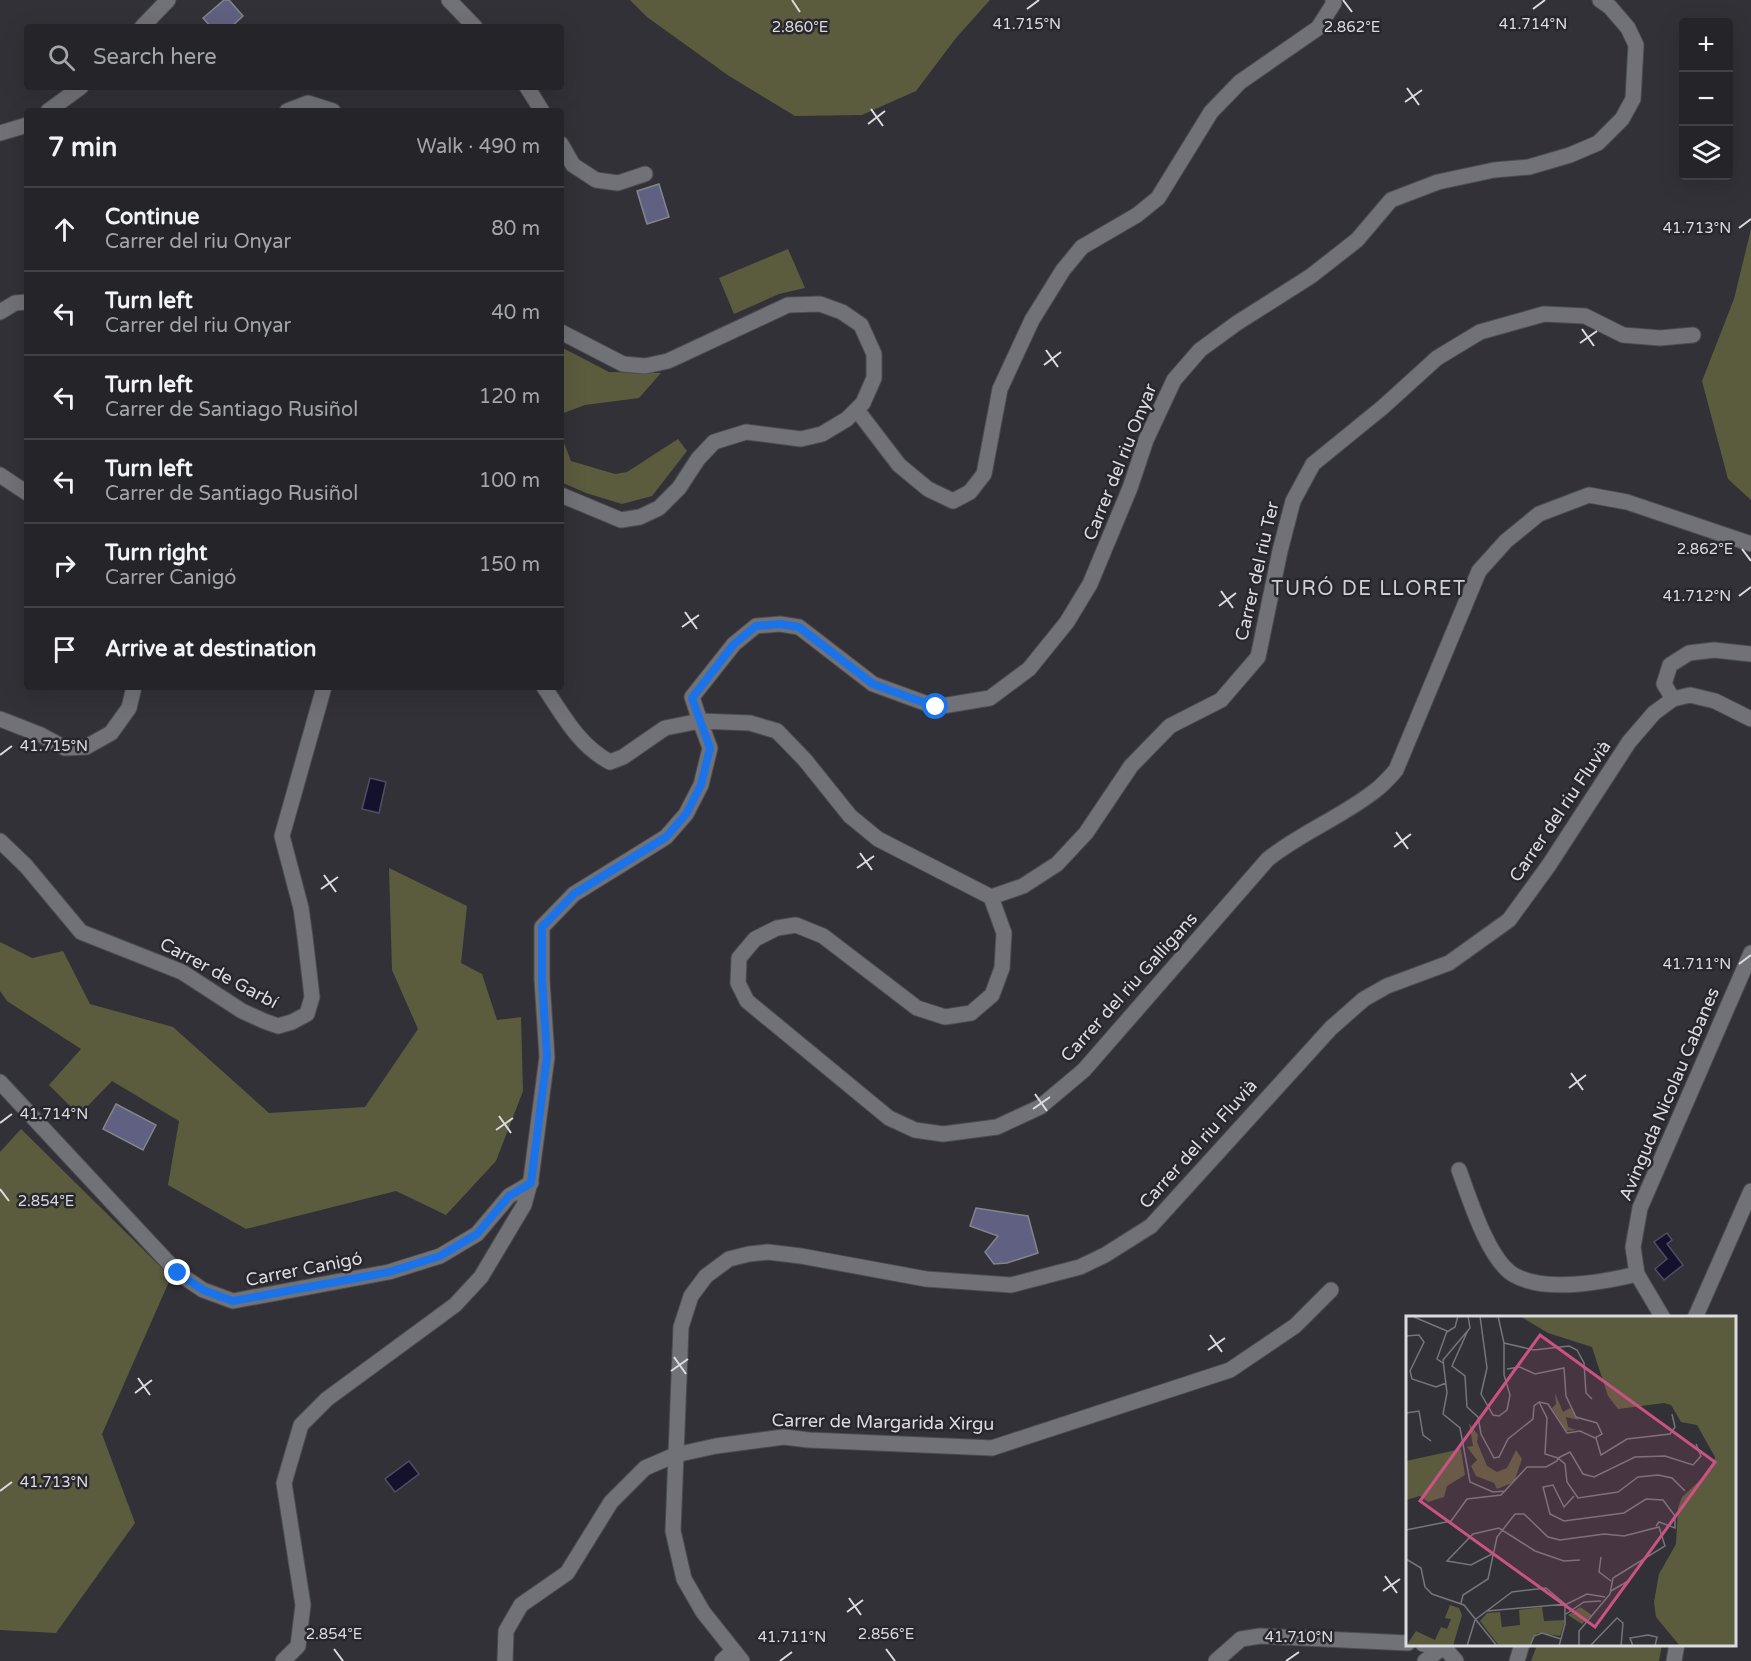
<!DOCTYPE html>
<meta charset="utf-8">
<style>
:root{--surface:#252529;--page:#313135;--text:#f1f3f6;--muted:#a3a5a8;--line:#424246}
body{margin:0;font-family:"Varela Round",sans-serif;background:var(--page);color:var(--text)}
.controls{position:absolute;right:18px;top:18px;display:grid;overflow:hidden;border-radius:6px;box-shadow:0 6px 24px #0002}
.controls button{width:54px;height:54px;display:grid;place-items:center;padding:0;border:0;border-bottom:2px solid var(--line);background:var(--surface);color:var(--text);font:30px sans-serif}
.stop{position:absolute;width:18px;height:18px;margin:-14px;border:4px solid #1a73e8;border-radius:50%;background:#fff}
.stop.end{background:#1a73e8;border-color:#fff;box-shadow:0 2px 6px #0008}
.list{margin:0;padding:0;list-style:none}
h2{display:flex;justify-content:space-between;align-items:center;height:78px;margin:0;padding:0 24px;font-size:26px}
h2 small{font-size:20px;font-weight:400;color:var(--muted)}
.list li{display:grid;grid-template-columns:39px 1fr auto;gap:18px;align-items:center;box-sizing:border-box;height:84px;padding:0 24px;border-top:2px solid var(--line)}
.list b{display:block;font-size:22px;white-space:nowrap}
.list p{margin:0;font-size:20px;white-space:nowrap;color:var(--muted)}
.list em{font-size:20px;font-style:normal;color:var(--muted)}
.icon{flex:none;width:33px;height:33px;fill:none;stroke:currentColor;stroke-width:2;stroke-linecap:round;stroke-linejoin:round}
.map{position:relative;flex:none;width:1751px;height:1661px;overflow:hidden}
.search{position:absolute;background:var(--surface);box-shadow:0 6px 24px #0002;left:24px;top:24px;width:540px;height:66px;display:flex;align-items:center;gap:15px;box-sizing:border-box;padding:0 21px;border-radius:6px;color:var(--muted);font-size:22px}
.panel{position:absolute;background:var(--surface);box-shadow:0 6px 24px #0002;left:24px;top:108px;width:540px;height:582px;border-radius:6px}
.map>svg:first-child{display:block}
.green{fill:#5b5c3e}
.water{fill:#13112c;stroke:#4f4e62;stroke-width:1.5}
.building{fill:#606082;stroke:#84848b;stroke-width:1.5}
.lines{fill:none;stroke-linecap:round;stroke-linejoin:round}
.minor-casing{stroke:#4c4c50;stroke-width:17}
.minor{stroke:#717278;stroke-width:15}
.route{stroke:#1a73e8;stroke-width:8}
.ticks{fill:none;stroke:#dcdce0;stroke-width:2}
.labels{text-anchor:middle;stroke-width:5;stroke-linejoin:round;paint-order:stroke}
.street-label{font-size:18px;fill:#dcdce0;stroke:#27272d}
.neighbourhood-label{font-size:20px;letter-spacing:1.5px;fill:#cfcfd6;stroke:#27272d}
.inset-road{fill:none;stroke:#75757b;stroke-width:1.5}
.view{fill:#ca5383;fill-opacity:0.15;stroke:#ca5383;stroke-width:3}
.inset-edge{fill:none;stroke:#dcdce0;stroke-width:3}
.ticks-label{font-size:15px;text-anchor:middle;fill:#dcdce0;stroke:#27272d;stroke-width:5;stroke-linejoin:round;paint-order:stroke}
</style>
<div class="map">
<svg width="1751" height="1661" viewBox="0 0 1751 1661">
<rect width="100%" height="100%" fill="#313137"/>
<g class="green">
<polygon points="630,0 990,0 956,38 916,91 862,115 795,116 729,76 647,17"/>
<polygon points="1751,229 1751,500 1728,479 1702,381 1734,299"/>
<polygon points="788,249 805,288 779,294 734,314 719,278"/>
<polygon points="561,347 609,372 661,373 639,398 585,405 561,414"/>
<polygon points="561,435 571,461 615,474 627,472 678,439 687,451 652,496 622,504 586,493 561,482"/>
<polygon points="389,868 467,906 461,963 482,974 497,1020 521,1017 523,1091 496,1161 446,1215 396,1191 246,1229 168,1185 179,1121 112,1081 79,1115 49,1085 81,1049 7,1001 0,991 0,942 32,958 63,951 90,1004 173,1027 269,1113 365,1107 418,1029 392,970"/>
<polygon points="21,1129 171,1277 102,1434 135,1523 56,1633 0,1630 0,1152"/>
<polygon points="1537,1645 1537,1644 1662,1645 1659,1661 1531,1661"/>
</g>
<g class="water">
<polygon points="370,778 386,782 379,813 362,809"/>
<polygon points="1667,1233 1672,1240 1667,1244 1683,1265 1664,1280 1655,1269 1667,1259 1654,1242"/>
<polygon points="409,1461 419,1474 395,1492 385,1479"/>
</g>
<g class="building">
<polygon points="224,0 229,0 243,16 231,27 211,27 203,18"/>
<polygon points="659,184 669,217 647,224 637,191"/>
<polygon points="116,1104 156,1125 143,1150 103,1129"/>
<polygon points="976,1208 1028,1216 1038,1253 1007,1263 994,1264 985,1252 998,1236 970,1226"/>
</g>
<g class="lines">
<g class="minor-casing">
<g id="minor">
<polyline points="449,0 475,27"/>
<polyline points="1600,0 1610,7 1628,28 1636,45 1633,99 1622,119 1598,143 1570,155 1529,167 1494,170 1438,182 1391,200 1357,240 1311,276 1237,323 1200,350 1174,380 1146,440 1130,488 1090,584 1067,622 1029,669 990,698 936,707 873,684 799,627 780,624 756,626 734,644 692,697 700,721 750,723 777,731 805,760 850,816 878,839 991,897 1023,886 1057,864 1086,833 1131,766 1170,726 1221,700 1258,657 1280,551 1293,501 1313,464 1383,407 1437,358 1480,332 1544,314 1585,316 1623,335 1660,338 1693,335"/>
<polyline points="142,27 168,0"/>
<polyline points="527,87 542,111"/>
<polyline points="48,111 81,87"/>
<polyline points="287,111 308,103 333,111"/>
<polyline points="0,133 27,125"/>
<polyline points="561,144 573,165 596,180 618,183 645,174"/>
<polyline points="0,312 15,303 27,302"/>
<polyline points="561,332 623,364 645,366 668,361 788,305 820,304 842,312 861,325 874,354 874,378 863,403 847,419 822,434 801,439 746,432 714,442 698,459 679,488 659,508 640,517 621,520 561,495"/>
<polyline points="857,410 899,465 928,489 953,501 970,492 984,474 1000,389 1032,320 1063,270 1082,247 1137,215 1158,198 1211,112 1240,82 1318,28 1334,3 1333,0"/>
<polyline points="0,475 27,493"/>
<polyline points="1673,699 1664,684 1670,665 1689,653 1714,650 1751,654"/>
<polyline points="0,719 41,735 65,748 86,747 111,733 129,708 134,687"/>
<polyline points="0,841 26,866 81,932 182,972 242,1011 264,1021 278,1026 292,1022 307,1014 312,997 305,937 301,908 282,836 324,687"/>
<path d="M991,897l13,36 -2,35 -10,27 -21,18 -26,4 -28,-9 -94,-72 -27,-11 -19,3 -22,11 -16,19 -1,25 9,18 142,117 26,12 28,4 54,-7 43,-20 44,-37 184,-211c34,-27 74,-42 108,-69 8,-6 14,-13 20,-20l83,-199 27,-30 33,-27 50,-19 38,7 124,42"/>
<polyline points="0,1082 178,1273 203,1290 233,1301 389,1272 440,1256 477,1234 509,1196 531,1183"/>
<path d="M1459,1170c10,27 29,90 55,105 31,18 90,7 123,-1"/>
<polyline points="1663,1318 1637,1274 1633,1247 1640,1208 1751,953"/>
<polyline points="1695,1318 1751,1191"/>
<polyline points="1423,1644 1444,1647 1456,1661"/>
<path d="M283,1661l15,-15 5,-41 -19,-122 17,-58 26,-26 128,-94 26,-28 43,-72 7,-26 16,-122 -5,-77v-53l32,-33 92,-57 20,-23 15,-29 9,-37 -10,-27 -35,7 -42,29 -13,5c-31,-16 -47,-47 -66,-75"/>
<polyline points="505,1661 506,1631 521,1605 567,1573 611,1502 645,1468 675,1455 716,1446 784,1437 809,1440 992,1448 1230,1370 1295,1326 1331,1290"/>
<polyline points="722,1661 733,1651"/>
<polyline points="742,1661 703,1612 684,1579 673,1531 681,1327 691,1296 706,1276 729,1259 749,1254 768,1252 801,1256 926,1279 1011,1285 1080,1267 1105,1255 1151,1226 1331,1028 1364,999 1387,986 1449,963 1509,920 1549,865 1629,742 1654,713 1673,699 1690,695 1715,701 1751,719"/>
<polyline points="1216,1661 1241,1639 1260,1636 1408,1643"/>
<polyline points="1425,1661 1446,1645"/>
<polyline points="1517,1661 1522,1644"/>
<polyline points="1674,1661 1677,1644"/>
</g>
</g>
<use href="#minor" class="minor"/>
</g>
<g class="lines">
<polyline class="route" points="178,1273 203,1290 233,1301 389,1272 440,1256 477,1234 509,1196 531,1183 547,1056 542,980 542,927 574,894 666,837 686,814 701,785 710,748 692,698 734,644 756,626 780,624 799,627 873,684 936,707"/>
</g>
<path class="ticks" d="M792,0l8,12M1343,0l9,12M1027,9l12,-9M1533,9l12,-9M1407,88l12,17M1405,102l17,-12M871,109l12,17M868,124l17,-13M1739,228l12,-9M1582,329l12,17M1580,343l17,-12M1046,350l12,17M1044,365l17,-13M1742,549l9,12M1221,591l12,17M1739,596l12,-9M1219,606l17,-13M685,612l12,17M682,627l17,-12M0,755l12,-9M1396,832l12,17M1394,847l17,-13M860,853l12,17M857,868l17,-12M324,875l12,17M321,889l17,-12M1739,964l12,-9M1571,1073l12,17M1569,1088l17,-13M1035,1094l12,17M1033,1109l17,-12M499,1116l12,17M0,1123l12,-9M496,1130l17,-12M0,1189l9,12M1210,1335l12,17M1208,1350l17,-12M674,1357l12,17M671,1371l17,-12M138,1378l12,17M135,1393l17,-13M0,1491l12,-9M1385,1576l12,17M1383,1591l17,-12M849,1598l12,17M847,1612l16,-12M334,1649l9,12M886,1649l9,12M780,1661l12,-9M1286,1661l13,-9"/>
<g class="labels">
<g class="street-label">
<text transform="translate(1120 462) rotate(-68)" y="6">Carrer del riu Onyar</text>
<text transform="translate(1257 571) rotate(-77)" y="6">Carrer del riu Ter</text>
<text transform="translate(1560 811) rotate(-56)" y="6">Carrer del riu Fluvià</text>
<text transform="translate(219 973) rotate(28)" y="6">Carrer de Garbí</text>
<text transform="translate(1129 987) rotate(-48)" y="6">Carrer del riu Galligans</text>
<text transform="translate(1669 1094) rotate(-67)" y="6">Avinguda Nicolau Cabanes</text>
<text transform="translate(1198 1144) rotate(-48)" y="6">Carrer del riu Fluvià</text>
<text transform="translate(304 1269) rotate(-11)" y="6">Carrer Canigó</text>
<text transform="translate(883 1422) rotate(1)" y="6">Carrer de Margarida Xirgu</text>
</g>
<g class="neighbourhood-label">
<text x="1369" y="595">TURÓ DE LLORET</text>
</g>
</g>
<g transform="translate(1406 1316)">
<rect width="330" height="330" fill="#313137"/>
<path d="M114,0h216v330h-56l-24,-29 -2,-15 5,-28 17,-30 2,-36 4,-11 30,-28 3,-12 -18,-32 -16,-3 -10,-17 -7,-2 -46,6 -10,-13 -16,-49 -44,-14zM149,77l8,19 7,-4 9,12 -13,-3 2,10 8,3 -10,1 -14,-23 4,-4zM63,107l9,12 -1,7 10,24 10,6 10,-4 9,-18 6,9 -8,23 -17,7 -3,-6 -18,-7 -5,-10 6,-6 -10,-13 6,-1zM55,133l4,26 -18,11 -3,11 -16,5 -8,-6 -14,4v-39zM44,289l9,3 3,7 -9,31h-47l10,-15 19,9 6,-13 6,2 4,-10 -6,-1zM136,291l2,14 21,-1 -5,16 -23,-3 -8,13h-30l-19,-25 7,-8 13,-1 2,15 18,-2 -1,-15zM174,291l12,8 -10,9 -14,-9z" fill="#5b5c3e"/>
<path class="inset-road" d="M62,0l2,12 -27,32 4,33 -4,21 17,14 10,54 23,10 13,-1M74,0l7,52 -6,26 12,21 6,1 8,-6 3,-15 -6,-20v-32l-6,-27M8,1l33,14 -10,28 6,4M62,14l-16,36 13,10 2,31 11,10 3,17 13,24 5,-1 9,-18 25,-20 1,-13 5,-4M41,16l8,-5 3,-11M0,20l13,-1 5,7 -14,29 2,8 24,8 10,-4M98,27l30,7 35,-4 8,4 7,13 2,30 6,6M101,53l13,-2 15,7 29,-6 2,28 10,21 21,6 5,11 -7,4 -15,-7 -13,2 -19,-29 -9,-2M0,97l13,-2 4,24 8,6M190,122l5,17 26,-16 43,-5 5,-7 -3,-13M279,175l-13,-13 -14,-3 -20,2 -20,15 -40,6 -11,-16 -2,-18 -7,-6 12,-6 13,22 11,3 41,-20 30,-1 28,9 8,-9 -5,-12M168,180l-10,11 -11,-22 -10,2 7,27 14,7 60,-8 22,-14 17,1 12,16v12l-16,-6 -3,4M0,214l45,-9 16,-22 34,-4 26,-28h19l11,-6 1,-3 -13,-4 2,-36 -8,-16M88,237l-23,12 -24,-4 26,-27 26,-6 36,23 29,10 16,-1M195,241l-2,15 12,9M0,243l15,9 4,19 7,7 32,11 33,41M205,275l19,-11M55,287l2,-8 25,-16 9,-42 18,-23h9l24,23 12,3 44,-6 20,2 35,-9 6,19 -52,32 -3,16 -31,37v15M81,295l80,-7 20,-10 18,3M160,298l18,-12 17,-1M70,303l36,-27 34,-4 19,16v20l-6,22M61,330l8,-26M124,330l4,-10 8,-3 19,6M184,330l27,-28 6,5 -2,23M227,330l-3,-8 18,-3 9,2 -2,9"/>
<path class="view" d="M134,19l175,127 -120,165 -175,-126z"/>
<rect width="330" height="330" class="inset-edge"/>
</g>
<g class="ticks-label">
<text x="1027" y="29">41.715°N</text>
<text x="1533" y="29">41.714°N</text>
<text x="800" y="32">2.860°E</text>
<text x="1352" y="32">2.862°E</text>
<text x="1697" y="233">41.713°N</text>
<text x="1705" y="554">2.862°E</text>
<text x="1697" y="601">41.712°N</text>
<text x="54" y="751">41.715°N</text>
<text x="1697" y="969">41.711°N</text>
<text x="54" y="1119">41.714°N</text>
<text x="46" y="1206">2.854°E</text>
<text x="54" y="1487">41.713°N</text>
<text x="334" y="1639">2.854°E</text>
<text x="886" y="1639">2.856°E</text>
<text x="792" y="1642">41.711°N</text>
<text x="1299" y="1642">41.710°N</text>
</g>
</svg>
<div class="controls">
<button>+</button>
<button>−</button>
<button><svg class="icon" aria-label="layers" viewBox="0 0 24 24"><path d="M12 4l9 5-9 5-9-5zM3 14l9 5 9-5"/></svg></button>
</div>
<div class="stop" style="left:936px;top:707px"></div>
<div class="stop end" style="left:178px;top:1273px"></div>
<div class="search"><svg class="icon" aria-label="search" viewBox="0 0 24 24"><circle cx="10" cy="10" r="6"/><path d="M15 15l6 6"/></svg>Search here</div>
<section class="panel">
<h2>7 min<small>Walk · 490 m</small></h2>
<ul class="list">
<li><svg class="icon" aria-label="ahead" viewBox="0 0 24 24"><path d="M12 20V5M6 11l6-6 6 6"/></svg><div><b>Continue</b><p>Carrer del riu Onyar</p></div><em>80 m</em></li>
<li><svg class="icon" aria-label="left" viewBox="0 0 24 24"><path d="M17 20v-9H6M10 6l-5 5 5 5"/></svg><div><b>Turn left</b><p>Carrer del riu Onyar</p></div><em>40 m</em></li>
<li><svg class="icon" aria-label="left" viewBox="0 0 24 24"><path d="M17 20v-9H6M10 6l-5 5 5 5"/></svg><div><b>Turn left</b><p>Carrer de Santiago Rusiñol</p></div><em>120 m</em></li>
<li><svg class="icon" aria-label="left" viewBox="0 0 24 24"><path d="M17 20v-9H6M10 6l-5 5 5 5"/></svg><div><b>Turn left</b><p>Carrer de Santiago Rusiñol</p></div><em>100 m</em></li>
<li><svg class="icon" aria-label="right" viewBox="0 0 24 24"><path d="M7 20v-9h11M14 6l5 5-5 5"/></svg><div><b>Turn right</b><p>Carrer Canigó</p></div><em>150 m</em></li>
<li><svg class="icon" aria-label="arrive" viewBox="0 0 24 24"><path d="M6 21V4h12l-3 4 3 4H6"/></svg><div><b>Arrive at destination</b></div></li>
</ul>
</section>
</div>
